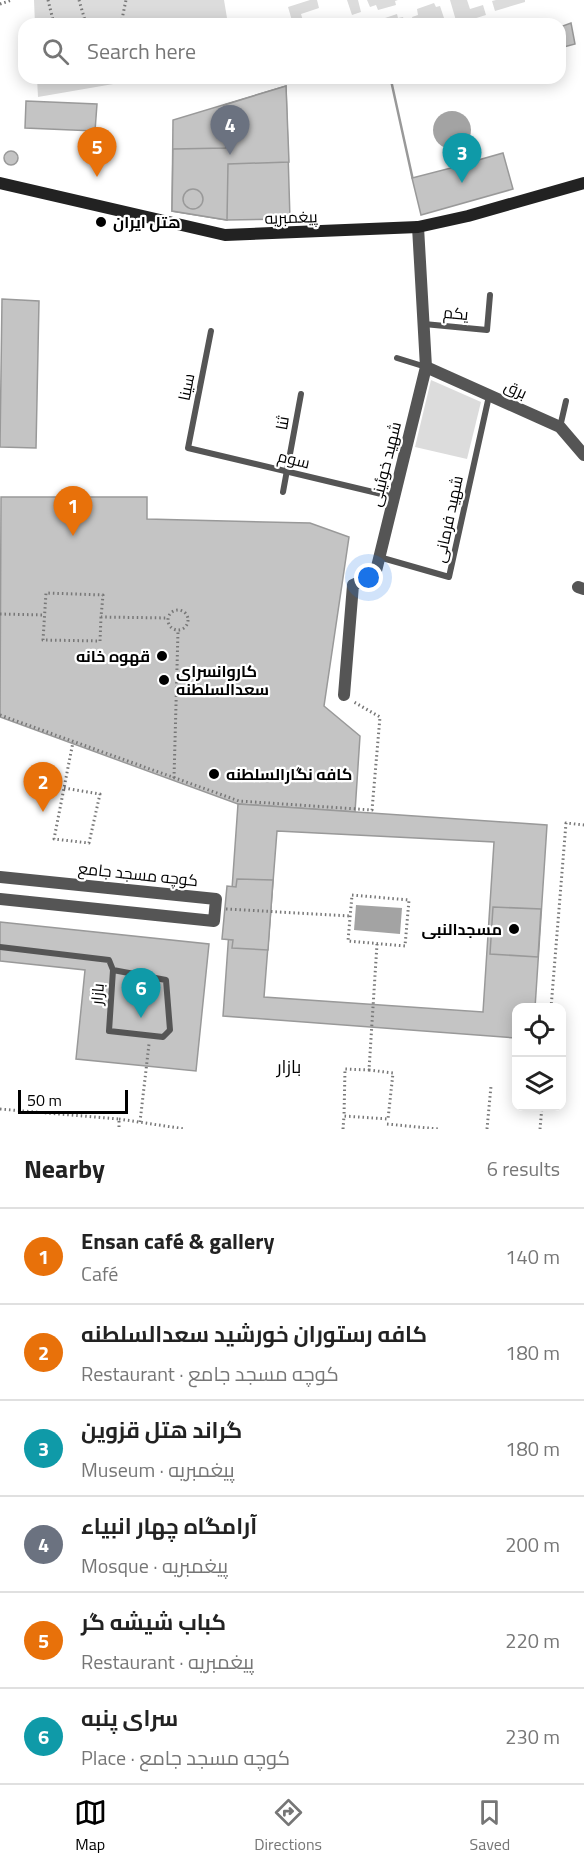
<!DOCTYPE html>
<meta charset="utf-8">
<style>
:root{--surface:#fff;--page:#f2f2f2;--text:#222;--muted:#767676;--line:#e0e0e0;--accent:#000}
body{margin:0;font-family:"Titillium Web",Cairo,sans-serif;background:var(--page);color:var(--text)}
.controls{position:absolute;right:18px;bottom:18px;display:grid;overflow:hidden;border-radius:12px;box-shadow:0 3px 15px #0003}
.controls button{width:54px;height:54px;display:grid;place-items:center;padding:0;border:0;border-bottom:2px solid var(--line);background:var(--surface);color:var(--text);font:30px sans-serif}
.scale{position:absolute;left:18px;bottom:15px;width:110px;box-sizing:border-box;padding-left:6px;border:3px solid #000;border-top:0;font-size:16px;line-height:21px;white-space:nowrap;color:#000;-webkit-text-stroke:4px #fff;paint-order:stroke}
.you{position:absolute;left:369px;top:578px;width:21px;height:21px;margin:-15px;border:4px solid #fff;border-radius:50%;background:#1a73e8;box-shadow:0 0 0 9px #1a73e833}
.badge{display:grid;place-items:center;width:39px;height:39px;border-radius:50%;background:var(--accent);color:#fff;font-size:20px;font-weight:700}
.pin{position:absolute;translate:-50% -50px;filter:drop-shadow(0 2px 3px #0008)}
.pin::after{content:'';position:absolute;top:32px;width:21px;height:18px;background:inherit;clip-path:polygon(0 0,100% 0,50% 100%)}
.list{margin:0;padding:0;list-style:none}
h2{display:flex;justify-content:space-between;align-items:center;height:78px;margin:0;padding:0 24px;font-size:26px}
h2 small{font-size:20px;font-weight:400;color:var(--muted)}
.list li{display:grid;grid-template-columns:39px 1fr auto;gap:18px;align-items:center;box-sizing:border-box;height:96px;padding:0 24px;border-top:2px solid var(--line)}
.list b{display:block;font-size:22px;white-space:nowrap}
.list p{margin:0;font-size:20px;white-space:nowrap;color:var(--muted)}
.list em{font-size:20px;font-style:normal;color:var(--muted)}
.icon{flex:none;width:33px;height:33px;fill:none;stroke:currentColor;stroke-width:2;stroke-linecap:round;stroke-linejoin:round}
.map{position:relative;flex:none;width:584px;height:1129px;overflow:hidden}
.search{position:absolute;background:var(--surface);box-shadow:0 3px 15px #0003;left:18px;right:18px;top:18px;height:66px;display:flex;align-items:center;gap:15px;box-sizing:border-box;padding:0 21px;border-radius:18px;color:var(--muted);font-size:22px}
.sheet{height:654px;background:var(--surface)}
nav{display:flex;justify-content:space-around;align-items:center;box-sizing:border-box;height:84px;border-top:2px solid var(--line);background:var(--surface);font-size:16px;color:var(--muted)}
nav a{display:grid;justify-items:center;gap:3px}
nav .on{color:var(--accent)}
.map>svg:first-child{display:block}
.green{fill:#dcdcdc}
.water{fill:#a3a3a3}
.building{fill:#c4c4c4;stroke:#999;stroke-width:1.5;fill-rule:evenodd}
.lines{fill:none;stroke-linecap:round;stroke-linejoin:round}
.path{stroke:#777;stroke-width:3;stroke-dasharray:1.5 3;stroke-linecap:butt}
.lane{stroke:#555;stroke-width:6}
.street{stroke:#555;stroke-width:12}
.secondary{stroke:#222;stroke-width:12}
.poi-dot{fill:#000;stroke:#fff;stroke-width:2}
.labels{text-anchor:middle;stroke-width:4.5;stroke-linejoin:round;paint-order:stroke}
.street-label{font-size:16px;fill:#000;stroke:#fff}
.poi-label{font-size:16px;font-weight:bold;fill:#000;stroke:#fff;text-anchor:start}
.neighbourhood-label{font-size:18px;fill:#000;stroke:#fff}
</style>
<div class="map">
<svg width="584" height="1129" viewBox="0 0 584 1129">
<rect width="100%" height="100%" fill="#fff"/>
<g class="green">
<polygon points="34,0 224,0 228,24 35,24"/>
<polygon points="310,0 317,0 319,8 301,14 304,24 293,24 288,7"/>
<polygon points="347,0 358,0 361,12 352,15"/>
<polygon points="367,0 398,0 395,1 396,5 378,10 376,5 370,7"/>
<polygon points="450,0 467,0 470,9 483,5 486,15 457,24"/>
<polygon points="496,0 525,0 525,2 495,11 492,1"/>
<polygon points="434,3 436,7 440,6 446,24 414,24 412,17 418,15 417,9"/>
<polygon points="397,14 398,18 403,17 405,24 380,24 379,20"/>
<polygon points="37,78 148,78 38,97"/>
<polygon points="431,380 481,402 467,459 415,447"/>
</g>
<g class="water">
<circle cx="452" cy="130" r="19"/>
<polygon points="356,905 402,908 400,934 354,930"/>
</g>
<g class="building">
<polygon points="571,23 575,44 560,48 560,27"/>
<polygon points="390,78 391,78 413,178 412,178"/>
<polygon points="286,86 290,219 227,220 172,211 173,120"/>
<polygon points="286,86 289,162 228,164 227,220 172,211 173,149 226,148 224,105"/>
<polygon points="26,101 97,104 95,131 25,128"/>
<circle cx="11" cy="158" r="7"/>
<polygon points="503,153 513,189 421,215 412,178 451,168 450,164 463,160 464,164"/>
<circle cx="193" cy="199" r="10"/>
<polygon points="2,299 39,301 36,448 0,447"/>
<polygon points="1,497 147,497 147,519 310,523 349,537 324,706 360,736 355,812 238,804 0,717"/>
<path d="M238,804l309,21 -12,183h-19v30l-293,-22zM277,831l217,11 -11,170 -219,-15z"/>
<polygon points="237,879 273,880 268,950 232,948 233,940 222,939 227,886 236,887"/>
<polygon points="493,907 541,909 538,957 490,954"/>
<polygon points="0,922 209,944 196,1071 76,1059 85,970 0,961"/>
</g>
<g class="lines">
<g class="path">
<polyline points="48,0 54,24"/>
<polyline points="79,0 86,24"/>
<polyline points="0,4 12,0"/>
<polyline points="121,24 126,0"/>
<circle cx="178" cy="620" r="10"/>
<polyline points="0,614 45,615"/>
<polyline points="101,617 100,641 43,640 46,593 103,595 101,617 168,618"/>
<polyline points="0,715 239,801 372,810 380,717 354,702"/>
<polyline points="174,778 178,631"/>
<polyline points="64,788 100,794 89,843 54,839 73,742"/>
<polygon points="352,895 409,900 405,946 348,941"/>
<polyline points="226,909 350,916"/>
<polyline points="551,1008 566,823 584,825"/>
<polyline points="369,1070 393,1073 388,1119 344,1116 345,1069 369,1070 377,944"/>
<polyline points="0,1109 119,1119 119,1129"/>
<polyline points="119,1119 185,1129"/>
<polyline points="140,1122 149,1044"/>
<polyline points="387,1124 438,1129"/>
<polyline points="343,1129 344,1116"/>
<polyline points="487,1129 491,1086"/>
<polyline points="540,1129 542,1106"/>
</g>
<g class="lane">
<polyline points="424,324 487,330 490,295"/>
<polyline points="211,331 188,448 394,497"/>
<polyline points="397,358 426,367"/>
<polyline points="560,427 566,401"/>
<polyline points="283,492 301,394"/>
<polyline points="379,557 449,577 489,396"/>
<polyline points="0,947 109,960 113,970 109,1031 163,1037 170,1030 166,980 113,970"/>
</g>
<g class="street">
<polyline points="426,367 560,427 584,455"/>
<polyline points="578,587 584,589"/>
<polyline points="344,695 353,585 375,575 426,367 418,227"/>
<polyline points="0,877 216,899 214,921 0,899"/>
</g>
<polyline class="secondary" points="0,183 225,235 418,227 468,216 584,183"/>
</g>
<g class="poi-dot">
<circle cx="101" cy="222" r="6"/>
<circle cx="162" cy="656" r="6"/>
<circle cx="164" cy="680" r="6"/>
<circle cx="214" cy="774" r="6"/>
<circle cx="514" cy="929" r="6"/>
</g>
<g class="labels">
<g class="street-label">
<text transform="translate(291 217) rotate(-2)" y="6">پیغمبریه</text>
<text transform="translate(456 313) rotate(5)" y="6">یکم</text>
<text transform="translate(186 387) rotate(-79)" y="6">سینا</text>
<text transform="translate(516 389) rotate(24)" y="6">برق</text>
<text transform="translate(282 423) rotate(-80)" y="6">ثنا</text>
<text transform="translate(294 459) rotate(14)" y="6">سوم</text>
<text transform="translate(385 464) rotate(-76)" y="6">شهید خوئینی</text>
<text transform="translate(448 519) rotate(-78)" y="6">شهید فرمانی</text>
<text transform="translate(138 874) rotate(6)" y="6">کوچه مسجد جامع</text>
<text transform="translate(97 994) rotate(-85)" y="6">بازار</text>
</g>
<g class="poi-label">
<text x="113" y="228">هتل ایران</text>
<text x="150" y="662" text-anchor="end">قهوه خانه</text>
<text x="176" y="677">کاروانسرای<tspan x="176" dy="18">سعدالسلطنه</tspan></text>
<text x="226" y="780">کافه نگارالسلطنه</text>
<text x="502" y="935" text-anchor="end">مسجدالنبی</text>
</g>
<g class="neighbourhood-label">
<text x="289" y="1073">بازار</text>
</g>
</g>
</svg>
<div class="controls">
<button><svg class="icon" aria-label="locate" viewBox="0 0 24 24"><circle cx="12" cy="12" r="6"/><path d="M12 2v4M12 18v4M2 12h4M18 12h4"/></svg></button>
<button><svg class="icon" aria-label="layers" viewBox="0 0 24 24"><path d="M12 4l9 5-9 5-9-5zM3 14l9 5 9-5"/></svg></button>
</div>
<div class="scale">50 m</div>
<div class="you"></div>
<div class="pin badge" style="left:73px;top:536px;background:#e8710a">1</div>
<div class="pin badge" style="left:43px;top:812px;background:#e8710a">2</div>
<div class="pin badge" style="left:462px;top:183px;background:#0f9aa8">3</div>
<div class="pin badge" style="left:230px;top:155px;background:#6b7280">4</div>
<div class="pin badge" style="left:97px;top:177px;background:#e8710a">5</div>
<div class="pin badge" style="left:141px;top:1018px;background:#0f9aa8">6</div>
<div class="search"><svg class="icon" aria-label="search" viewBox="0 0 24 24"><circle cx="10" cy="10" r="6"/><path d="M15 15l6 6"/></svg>Search here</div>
</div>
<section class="sheet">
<h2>Nearby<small>6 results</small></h2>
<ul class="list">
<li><span class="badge" style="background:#e8710a">1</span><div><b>Ensan café &amp; gallery</b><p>Café</p></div><em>140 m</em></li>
<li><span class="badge" style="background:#e8710a">2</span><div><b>کافه رستوران خورشید سعدالسلطنه</b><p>Restaurant · کوچه مسجد جامع</p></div><em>180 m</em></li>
<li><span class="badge" style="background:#0f9aa8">3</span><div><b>گراند هتل قزوین</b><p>Museum · پیغمبریه</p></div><em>180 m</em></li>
<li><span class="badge" style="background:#6b7280">4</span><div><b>آرامگاه چهار انبیاء</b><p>Mosque · پیغمبریه</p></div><em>200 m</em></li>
<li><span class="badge" style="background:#e8710a">5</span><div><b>کباب شیشه گر</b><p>Restaurant · پیغمبریه</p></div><em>220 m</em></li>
<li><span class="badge" style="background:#0f9aa8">6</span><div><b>سرای پنبه</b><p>Place · کوچه مسجد جامع</p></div><em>230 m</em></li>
</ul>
</section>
<nav>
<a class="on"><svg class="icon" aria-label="map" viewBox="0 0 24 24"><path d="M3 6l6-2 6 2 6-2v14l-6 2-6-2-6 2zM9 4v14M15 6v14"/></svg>Map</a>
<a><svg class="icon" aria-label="directions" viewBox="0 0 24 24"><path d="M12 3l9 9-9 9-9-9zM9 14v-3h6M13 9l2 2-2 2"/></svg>Directions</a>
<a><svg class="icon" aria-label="saved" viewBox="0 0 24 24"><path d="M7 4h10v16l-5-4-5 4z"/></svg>Saved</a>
</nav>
